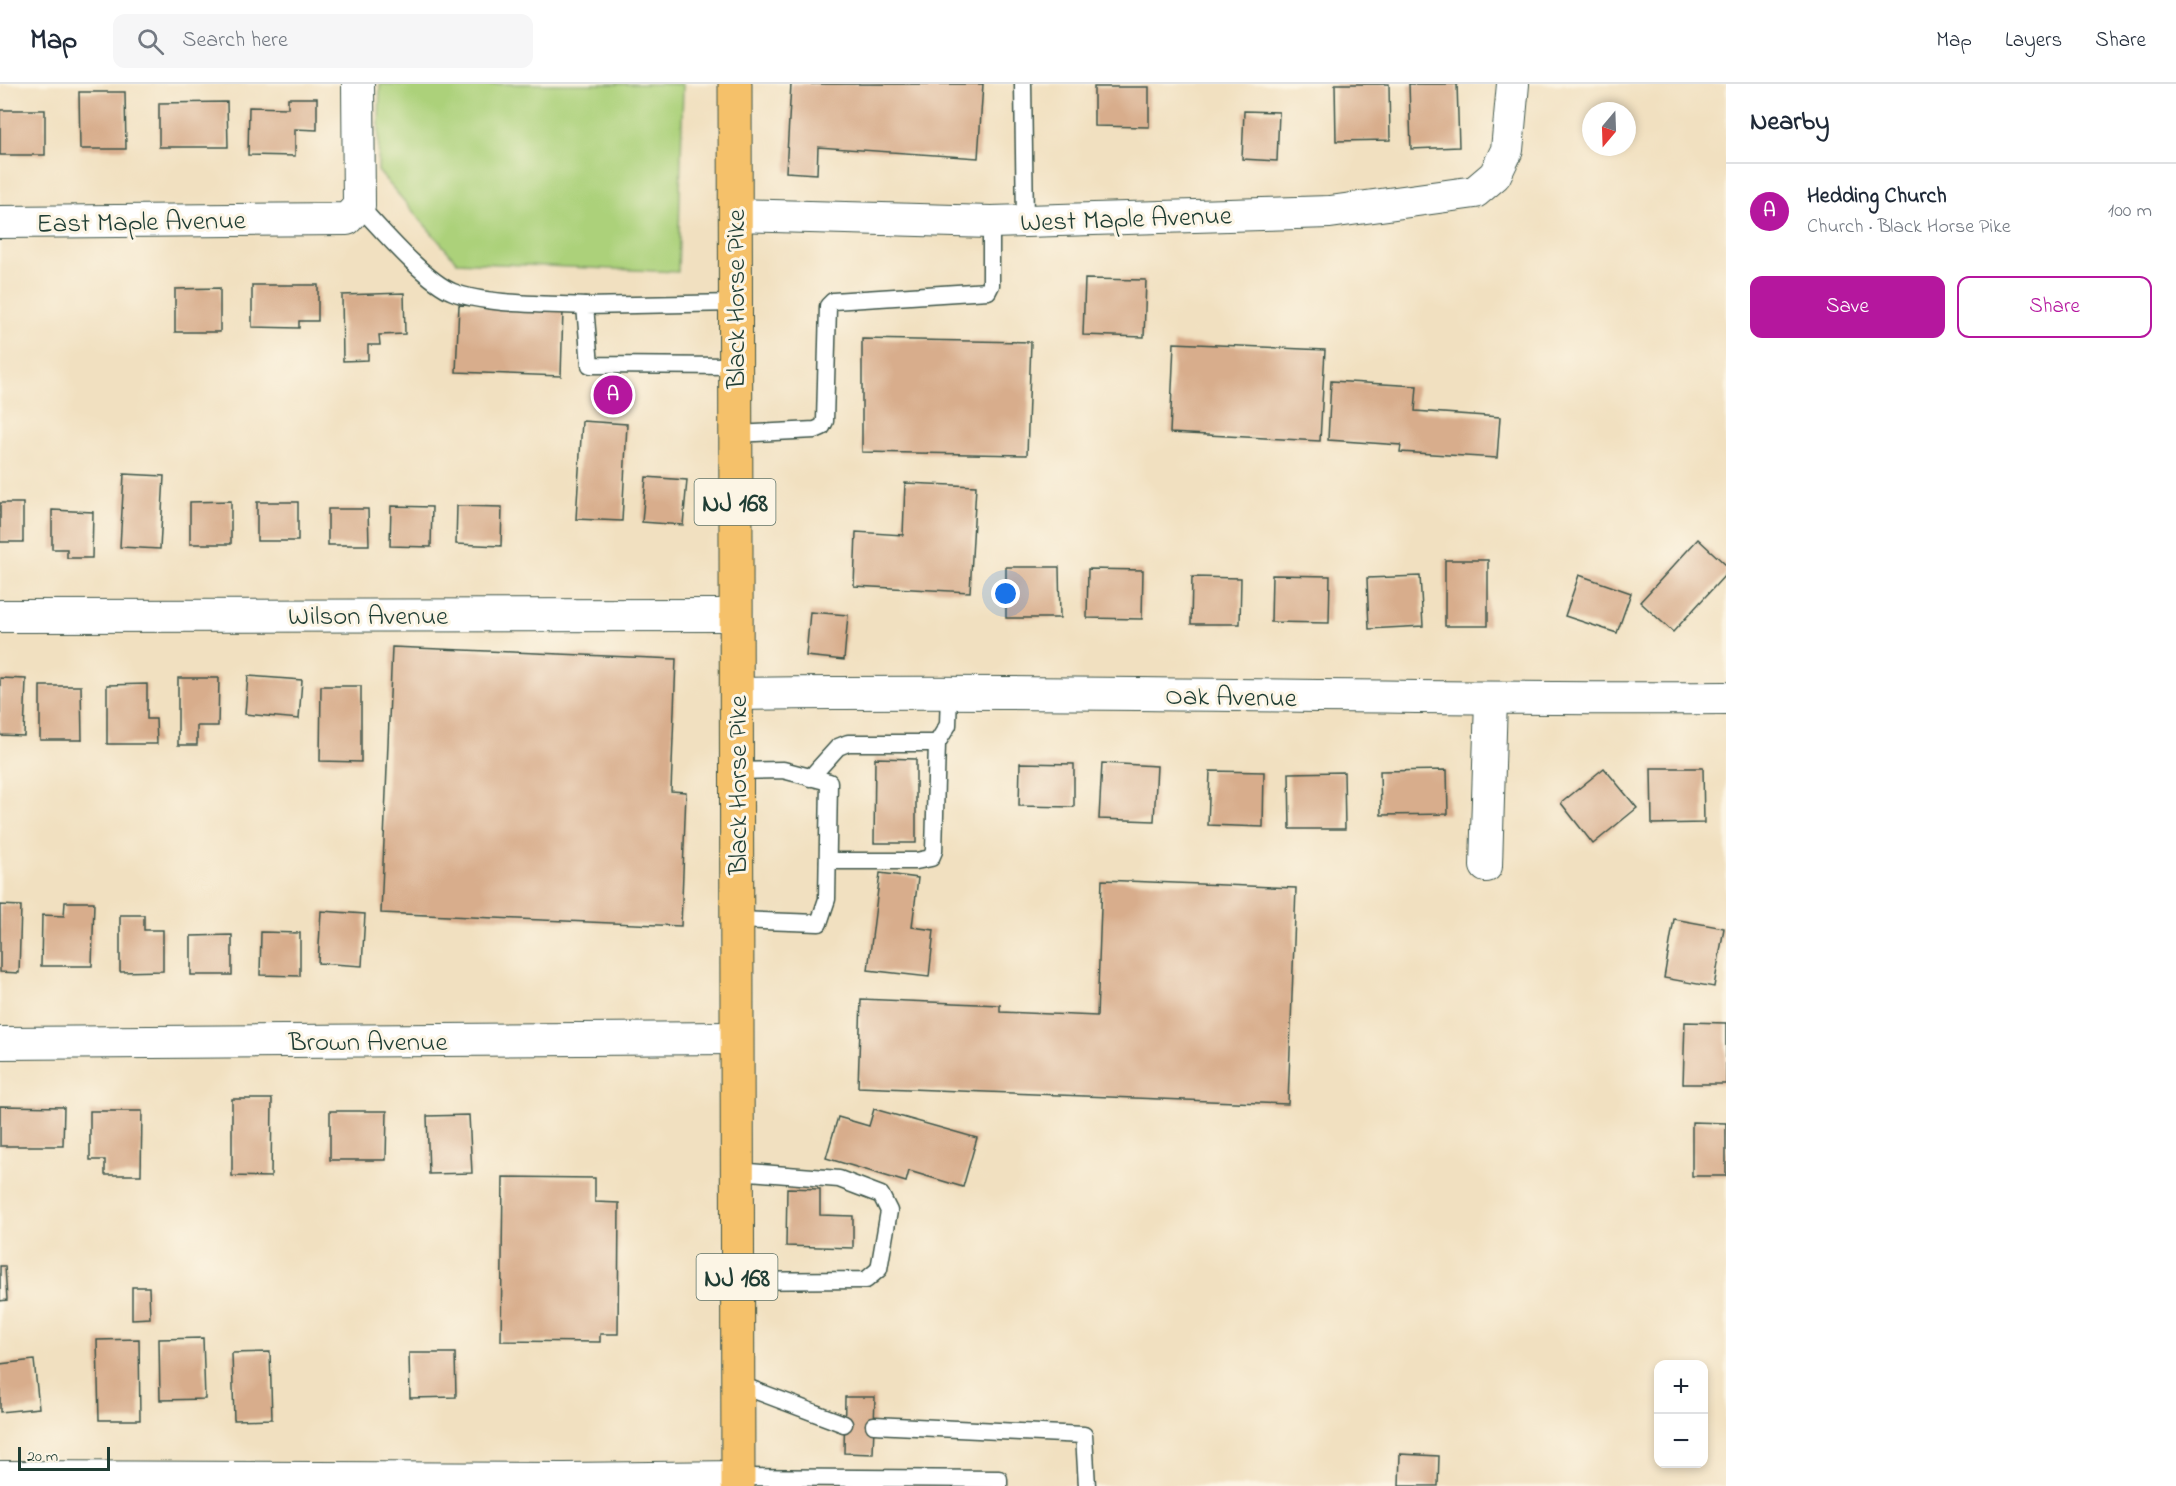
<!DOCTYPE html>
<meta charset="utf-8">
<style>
:root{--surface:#fff;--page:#f6f6f7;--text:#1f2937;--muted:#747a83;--line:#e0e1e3;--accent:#b5179e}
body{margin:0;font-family:"Indie Flower",sans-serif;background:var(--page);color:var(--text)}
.controls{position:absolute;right:18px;bottom:18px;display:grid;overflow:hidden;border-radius:12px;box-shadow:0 3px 9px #0003}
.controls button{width:54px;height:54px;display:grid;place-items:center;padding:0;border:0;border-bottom:2px solid var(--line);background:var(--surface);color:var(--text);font:30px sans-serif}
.compass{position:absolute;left:1582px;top:18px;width:54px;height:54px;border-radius:50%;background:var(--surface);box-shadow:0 3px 9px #0003;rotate:199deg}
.scale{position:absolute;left:18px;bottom:15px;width:92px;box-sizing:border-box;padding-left:6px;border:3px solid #1f3d34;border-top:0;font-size:16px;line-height:21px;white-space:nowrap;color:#1f3d34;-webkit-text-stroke:4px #fcf5e5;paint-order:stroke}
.you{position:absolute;left:1006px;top:510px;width:21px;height:21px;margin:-15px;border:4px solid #fff;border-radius:50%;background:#1a73e8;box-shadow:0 0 0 9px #1a73e833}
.badge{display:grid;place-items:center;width:39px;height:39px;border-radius:50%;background:var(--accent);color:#fff;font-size:20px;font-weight:700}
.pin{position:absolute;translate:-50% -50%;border:3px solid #fff;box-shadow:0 2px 6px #0006}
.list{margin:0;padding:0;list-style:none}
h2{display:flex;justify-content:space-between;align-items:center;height:78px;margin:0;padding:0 24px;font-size:26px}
h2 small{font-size:20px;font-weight:400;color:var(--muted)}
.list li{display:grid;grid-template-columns:39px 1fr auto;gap:18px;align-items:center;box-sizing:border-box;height:96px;padding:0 24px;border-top:2px solid var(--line)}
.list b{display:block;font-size:22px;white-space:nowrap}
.list p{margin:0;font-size:20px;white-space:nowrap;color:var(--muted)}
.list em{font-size:20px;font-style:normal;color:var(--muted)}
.actions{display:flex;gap:12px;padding:18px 24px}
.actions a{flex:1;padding:14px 0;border:2px solid var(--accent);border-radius:12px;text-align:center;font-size:21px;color:var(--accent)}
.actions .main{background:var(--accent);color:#fff}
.icon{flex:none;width:33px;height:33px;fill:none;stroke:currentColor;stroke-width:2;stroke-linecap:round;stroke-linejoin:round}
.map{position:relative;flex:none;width:1726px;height:1402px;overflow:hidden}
header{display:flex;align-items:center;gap:36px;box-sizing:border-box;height:84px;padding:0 30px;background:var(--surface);border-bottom:2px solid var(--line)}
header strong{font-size:28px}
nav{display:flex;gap:33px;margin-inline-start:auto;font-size:21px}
.search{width:420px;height:54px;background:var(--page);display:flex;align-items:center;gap:15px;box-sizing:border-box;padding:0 21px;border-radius:12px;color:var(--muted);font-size:22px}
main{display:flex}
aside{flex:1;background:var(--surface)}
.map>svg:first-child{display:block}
.green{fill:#acd17a;stroke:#668757;stroke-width:1.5}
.building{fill:#d8ad8c}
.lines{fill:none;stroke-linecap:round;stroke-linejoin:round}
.lane-casing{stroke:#3e5549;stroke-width:19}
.street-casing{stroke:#3e5549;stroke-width:34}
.primary-casing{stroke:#3e5549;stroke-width:35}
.lane{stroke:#fff;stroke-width:16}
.street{stroke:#fff;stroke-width:32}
.primary{stroke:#f5c16b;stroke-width:33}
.labels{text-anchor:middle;stroke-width:6;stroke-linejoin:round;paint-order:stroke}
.shield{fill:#fcf5e5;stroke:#617469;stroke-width:1.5}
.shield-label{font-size:26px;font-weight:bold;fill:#1f3d34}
.street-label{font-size:27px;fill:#1f3d34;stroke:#fcf5e5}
</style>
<header>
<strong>Map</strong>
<div class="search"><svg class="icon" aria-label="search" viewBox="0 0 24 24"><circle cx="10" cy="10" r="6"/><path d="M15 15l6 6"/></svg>Search here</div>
<nav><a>Map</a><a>Layers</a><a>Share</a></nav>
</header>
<main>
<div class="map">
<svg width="1726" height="1402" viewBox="0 0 1726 1402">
<rect width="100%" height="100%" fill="#fcf5e5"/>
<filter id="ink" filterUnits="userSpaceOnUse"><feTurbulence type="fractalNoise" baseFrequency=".0167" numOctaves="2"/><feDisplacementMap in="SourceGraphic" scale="12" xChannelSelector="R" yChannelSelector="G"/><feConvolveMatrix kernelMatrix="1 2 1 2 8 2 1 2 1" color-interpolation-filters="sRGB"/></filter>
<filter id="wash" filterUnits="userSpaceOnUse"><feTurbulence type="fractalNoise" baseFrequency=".008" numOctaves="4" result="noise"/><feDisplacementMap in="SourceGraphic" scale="24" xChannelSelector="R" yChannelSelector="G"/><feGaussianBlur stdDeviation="1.35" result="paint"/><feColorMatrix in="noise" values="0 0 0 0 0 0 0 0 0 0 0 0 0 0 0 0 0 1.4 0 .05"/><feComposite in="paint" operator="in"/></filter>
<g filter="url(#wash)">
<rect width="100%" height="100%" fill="#f1e0c0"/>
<polygon class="green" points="380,0 683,0 678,188 457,178 378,87"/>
<g id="blocks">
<g class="building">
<polygon points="791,0 983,0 978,74 818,63 817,90 786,88"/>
<polygon points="1335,0 1389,0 1390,56 1336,57"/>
<polygon points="1409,0 1457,0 1459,63 1411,65"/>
<polygon points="1094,3 1149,3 1149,43 1094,42"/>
<polygon points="79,8 125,8 126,65 80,65"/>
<polygon points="288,14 317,14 317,46 295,45 295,72 248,71 249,23 288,24"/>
<polygon points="227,18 228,63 159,63 159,19"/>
<rect x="0" y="26" width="45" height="45"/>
<polygon points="1244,27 1279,28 1277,77 1242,75"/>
<polygon points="1085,195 1146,196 1144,253 1083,251"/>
<polygon points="252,201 318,201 318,237 299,237 299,244 252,243"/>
<polygon points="220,204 220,248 175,248 175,205"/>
<polygon points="404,209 405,250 379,251 380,261 368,261 368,276 343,277 342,211"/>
<polygon points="459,221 563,226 561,292 456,288"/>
<polygon points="862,255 1031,258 1027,371 862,368"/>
<polygon points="1174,259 1325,266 1320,357 1170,349"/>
<polygon points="1331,297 1417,302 1415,327 1500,333 1497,374 1400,368 1401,361 1328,356"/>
<polygon points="582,337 627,340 622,437 576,435"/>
<polygon points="124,390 164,392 160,465 120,463"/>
<polygon points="646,393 687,396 683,441 642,438"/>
<polygon points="905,399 976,402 970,508 854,502 856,448 903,451"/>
<polygon points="231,417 231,460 190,460 190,418"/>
<rect x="257" y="418" width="41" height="39"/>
<rect x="0" y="419" width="23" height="39"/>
<polygon points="391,422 432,423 431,463 390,462"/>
<polygon points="457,422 502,423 501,462 456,460"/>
<polygon points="328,425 368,425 369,461 328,461"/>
<polygon points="52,426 93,428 92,474 67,474 67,465 52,465"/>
<polygon points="1698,455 1726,481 1726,490 1673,548 1640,518"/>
<rect x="1445" y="476" width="43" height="66"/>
<polygon points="1006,483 1059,483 1060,534 1006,534"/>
<polygon points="1088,485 1143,486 1142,535 1087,534"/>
<polygon points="1272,491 1330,492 1329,539 1271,538"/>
<polygon points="1579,491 1631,509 1617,549 1565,532"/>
<polygon points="1420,492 1423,542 1369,545 1367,494"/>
<polygon points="1192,493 1241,494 1240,540 1191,540"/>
<polygon points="810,528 848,531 844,576 806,572"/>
<polygon points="392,563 676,575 671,707 686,708 681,842 381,829"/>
<polygon points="248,592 302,596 299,635 245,630"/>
<polygon points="0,594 26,595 24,652 0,651"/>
<polygon points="178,594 219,594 218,642 197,642 197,661 178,661"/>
<polygon points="147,600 147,635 156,635 157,660 107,660 107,601"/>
<polygon points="40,602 81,602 82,656 40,656"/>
<polygon points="321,602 361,602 361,678 320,677"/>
<polygon points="875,674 916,675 916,759 874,759"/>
<polygon points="1020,679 1074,680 1074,723 1019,722"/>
<polygon points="1102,679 1157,682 1154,737 1099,735"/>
<polygon points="1604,684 1637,724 1593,760 1561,719"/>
<polygon points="1651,684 1703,684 1704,739 1652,740"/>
<polygon points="1447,686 1448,730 1381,731 1380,687"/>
<polygon points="1210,687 1264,688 1263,743 1208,741"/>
<polygon points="1344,688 1345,745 1290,745 1289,689"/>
<polygon points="880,789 918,794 912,843 934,846 929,893 868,886"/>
<polygon points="1102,796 1296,804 1288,1020 858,1003 861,915 1000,921 1000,928 1097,932"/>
<polygon points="65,818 94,818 92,882 41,882 42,831 64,832"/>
<polygon points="0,821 21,822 19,889 0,888"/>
<polygon points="321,827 365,830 362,882 318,879"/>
<polygon points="120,831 144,831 144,846 163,846 163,887 120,888"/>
<polygon points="1674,835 1724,844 1714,903 1664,894"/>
<polygon points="261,848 300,849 300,892 260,891"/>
<polygon points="232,851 232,891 191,891 191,852"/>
<polygon points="1685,938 1726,939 1726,1000 1683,1000"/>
<polygon points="232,1015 272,1015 271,1093 232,1092"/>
<polygon points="0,1022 64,1023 63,1062 0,1062"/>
<polygon points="874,1025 977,1054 963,1103 909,1087 906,1098 826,1074 838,1033 869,1042"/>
<polygon points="90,1027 142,1027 141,1091 105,1091 105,1076 90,1076"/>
<polygon points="330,1027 387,1027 386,1076 330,1076"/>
<polygon points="469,1031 472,1089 429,1090 427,1032"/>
<polygon points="1692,1038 1726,1039 1726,1092 1692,1092"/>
<polygon points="503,1093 595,1094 595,1118 619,1119 618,1250 600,1250 600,1258 501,1257"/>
<polygon points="787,1104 820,1105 820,1131 853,1132 853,1164 786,1162"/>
<polygon points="0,1182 5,1182 7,1216 0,1217"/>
<polygon points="132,1203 149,1203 150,1234 132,1235"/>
<polygon points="203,1254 205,1315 160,1316 159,1255"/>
<polygon points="139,1255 140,1336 99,1336 97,1256"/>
<polygon points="270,1268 272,1335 234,1336 232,1269"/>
<polygon points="409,1269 455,1269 456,1313 410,1314"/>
<polygon points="34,1276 39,1324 0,1328 0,1280"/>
<polygon points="845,1313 875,1313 873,1370 844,1369"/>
<polygon points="1400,1370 1439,1372 1438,1402 1399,1402"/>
</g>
</g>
</g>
<g filter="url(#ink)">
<use href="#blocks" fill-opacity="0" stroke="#3e5549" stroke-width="1.5"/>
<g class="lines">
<g class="lane-casing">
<g id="lane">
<polyline points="1023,0 1025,137"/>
<path d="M359,122c22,23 66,75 94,86 33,13 96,12 132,14"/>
<polyline points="735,282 590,281 585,222 735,219"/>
<polyline points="735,350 815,346 822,343 825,337 828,222 833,217 988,207 991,201 991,138"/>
<polyline points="736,687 783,686 829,698 827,815 819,839 737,836"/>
<polyline points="810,694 838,663 848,659 937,659"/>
<polyline points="828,777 916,777 931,774 934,767 937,659 948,641 949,608"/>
<polyline points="737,1197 866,1196 879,1185 889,1127 881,1111 839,1095 737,1087"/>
<polyline points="738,1300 844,1340"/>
<polyline points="874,1341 1084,1351 1087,1402"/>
<polyline points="738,1393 999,1395 999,1402"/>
</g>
</g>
<g class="street-casing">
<g id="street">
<polyline points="735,131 991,138 1330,128 1475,108 1495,91 1507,66 1513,0"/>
<polyline points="0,138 347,135 359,122 358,0"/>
<polyline points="0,532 735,531"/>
<path d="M736,610c330,-5 660,6 990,4"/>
<polyline points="1486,782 1491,615"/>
<polyline points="0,959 737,954"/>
<polyline points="0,1393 565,1395 738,1393"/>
</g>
</g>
<g class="primary-casing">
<polyline id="primary" points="735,0 738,1402"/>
</g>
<use href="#lane" class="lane"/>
<use href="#street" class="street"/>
<use href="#primary" class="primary"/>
</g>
</g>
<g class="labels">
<g class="shield">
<rect x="694.5" y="395" width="81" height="46" rx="4.5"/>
<rect x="696.5" y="1170" width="81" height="46" rx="4.5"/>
</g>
<g class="shield-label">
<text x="735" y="427">NJ 168</text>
<text x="737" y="1202">NJ 168</text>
</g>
<g class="street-label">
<text transform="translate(1126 134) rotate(-2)" y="9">West Maple Avenue</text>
<text transform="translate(141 137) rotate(-1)" y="9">East Maple Avenue</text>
<text transform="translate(735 215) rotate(-90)" y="9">Black Horse Pike</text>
<text x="368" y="540">Wilson Avenue</text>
<text transform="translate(1231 612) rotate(1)" y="9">Oak Avenue</text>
<text transform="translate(737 701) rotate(-90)" y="9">Black Horse Pike</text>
<text x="368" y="966">Brown Avenue</text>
</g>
</g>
</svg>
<div class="controls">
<button>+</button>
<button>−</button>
</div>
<svg class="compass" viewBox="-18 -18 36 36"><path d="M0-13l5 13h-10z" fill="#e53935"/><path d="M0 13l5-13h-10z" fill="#747a83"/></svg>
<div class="scale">20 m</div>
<div class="you"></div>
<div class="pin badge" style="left:613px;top:311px">A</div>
</div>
<aside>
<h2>Nearby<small></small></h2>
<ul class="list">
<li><span class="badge">A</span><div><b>Hedding Church</b><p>Church · Black Horse Pike</p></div><em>100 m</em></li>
</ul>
<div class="actions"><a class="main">Save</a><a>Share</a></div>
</aside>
</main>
